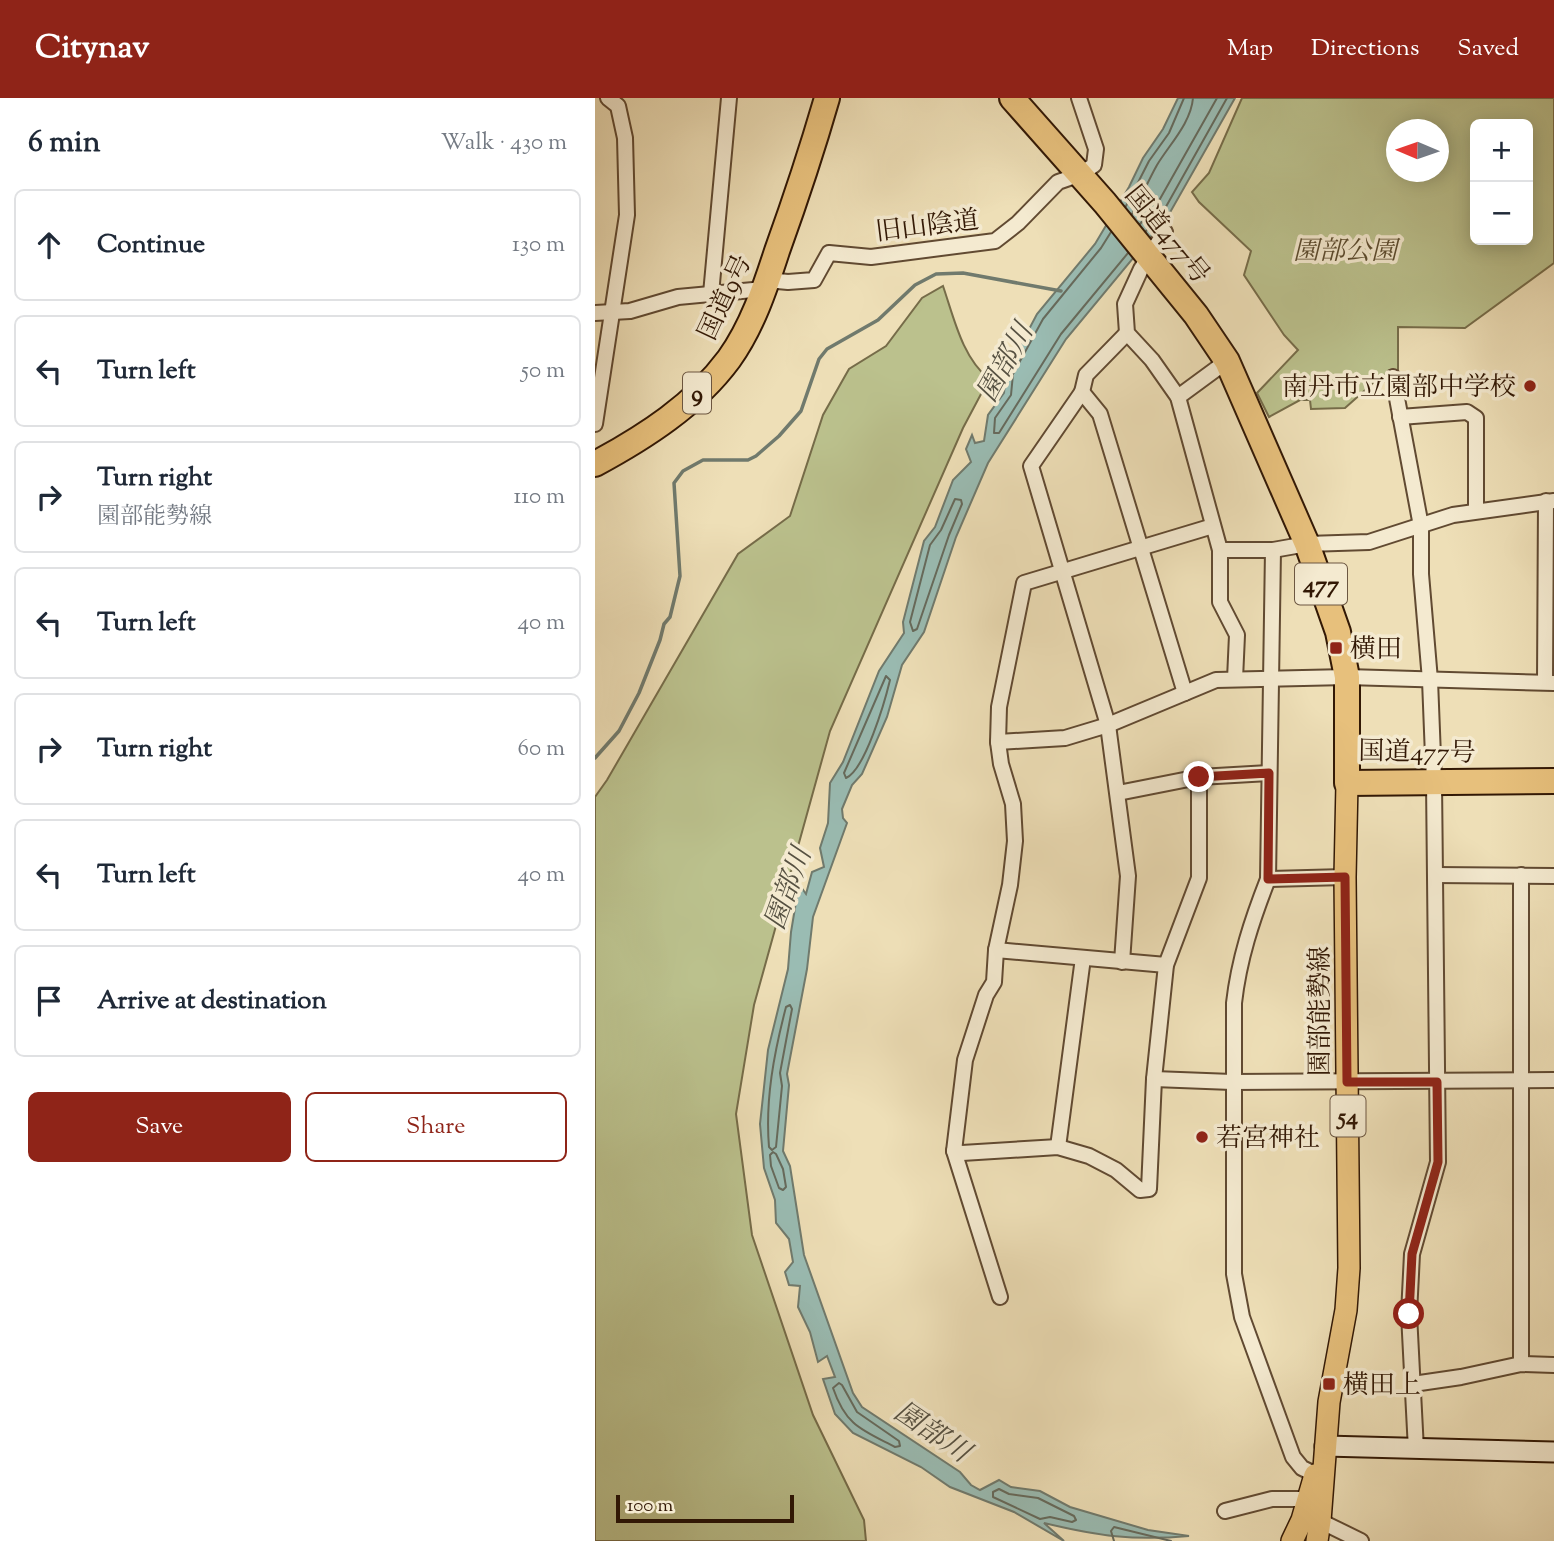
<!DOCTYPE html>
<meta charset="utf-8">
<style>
:root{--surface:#fff;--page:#f6f6f7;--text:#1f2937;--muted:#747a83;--line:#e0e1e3;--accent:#8f2418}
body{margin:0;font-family:"Sorts Mill Goudy","Noto Serif JP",serif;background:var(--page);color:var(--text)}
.controls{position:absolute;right:21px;top:21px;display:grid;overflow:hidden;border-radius:10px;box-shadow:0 4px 18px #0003}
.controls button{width:63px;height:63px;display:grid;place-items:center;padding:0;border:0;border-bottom:2px solid var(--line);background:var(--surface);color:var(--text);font:35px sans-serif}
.compass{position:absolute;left:791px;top:21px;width:63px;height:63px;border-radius:50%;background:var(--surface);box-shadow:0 4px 18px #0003;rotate:272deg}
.scale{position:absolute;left:21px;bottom:18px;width:178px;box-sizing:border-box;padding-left:7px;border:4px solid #321805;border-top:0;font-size:19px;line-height:24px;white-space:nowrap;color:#321805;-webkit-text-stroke:5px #f4ead0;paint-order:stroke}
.stop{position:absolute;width:21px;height:21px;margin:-16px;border:5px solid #8f2418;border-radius:50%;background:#fff}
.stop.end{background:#8f2418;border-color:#fff;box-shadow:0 2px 7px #0008}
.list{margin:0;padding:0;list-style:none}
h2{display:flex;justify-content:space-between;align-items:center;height:91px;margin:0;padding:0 28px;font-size:30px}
h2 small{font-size:23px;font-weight:400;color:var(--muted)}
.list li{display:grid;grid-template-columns:46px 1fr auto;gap:21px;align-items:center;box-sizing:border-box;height:112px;margin:0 14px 14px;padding:0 14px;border:2px solid var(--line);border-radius:10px}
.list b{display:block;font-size:26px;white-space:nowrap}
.list p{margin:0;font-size:23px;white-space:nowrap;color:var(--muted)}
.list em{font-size:23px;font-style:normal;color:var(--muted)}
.actions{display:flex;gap:14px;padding:21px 28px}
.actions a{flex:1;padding:16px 0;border:2px solid var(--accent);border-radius:10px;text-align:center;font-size:24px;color:var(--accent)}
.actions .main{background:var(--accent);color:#fff}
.icon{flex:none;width:38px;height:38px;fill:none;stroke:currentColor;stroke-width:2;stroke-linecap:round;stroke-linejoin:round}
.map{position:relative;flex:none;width:959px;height:1443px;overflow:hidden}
header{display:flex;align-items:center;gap:42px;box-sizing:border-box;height:98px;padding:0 35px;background:var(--accent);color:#fff}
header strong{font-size:33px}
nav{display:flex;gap:38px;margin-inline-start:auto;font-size:24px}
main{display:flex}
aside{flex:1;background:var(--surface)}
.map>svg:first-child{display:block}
.green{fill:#bbc18d;stroke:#766c49;stroke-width:2;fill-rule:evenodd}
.water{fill:#9abcb3;stroke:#707a6d;stroke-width:2}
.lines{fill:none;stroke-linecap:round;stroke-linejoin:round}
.shore{stroke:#666a5c;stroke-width:2}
.stream{stroke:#707a6d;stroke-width:3.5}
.street-casing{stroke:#614a32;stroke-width:18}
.secondary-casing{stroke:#321805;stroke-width:23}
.primary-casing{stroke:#321805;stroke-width:24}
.highway-casing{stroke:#321805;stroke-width:28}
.street{stroke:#f4ead0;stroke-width:14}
.secondary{stroke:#f4ead0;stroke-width:19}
.primary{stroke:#e7c07c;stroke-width:21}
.highway{stroke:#e7c07c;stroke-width:24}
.route{stroke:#8f2418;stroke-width:9}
.poi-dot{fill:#8f2418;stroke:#f4ead0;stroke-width:2.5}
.labels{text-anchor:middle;stroke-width:7;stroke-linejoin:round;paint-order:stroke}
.shield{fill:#f4ead0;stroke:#6c5742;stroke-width:2}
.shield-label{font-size:24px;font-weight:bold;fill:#321805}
.street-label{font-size:26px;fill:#321805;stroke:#f4ead0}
.park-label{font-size:26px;font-style:italic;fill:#5b4b2e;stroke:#f4ead0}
.poi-label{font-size:26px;fill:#321805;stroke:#f4ead0;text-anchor:start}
.water-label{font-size:28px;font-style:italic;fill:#565142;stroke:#f4ead0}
</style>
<header>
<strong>Citynav</strong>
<nav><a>Map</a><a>Directions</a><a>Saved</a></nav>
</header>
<main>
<aside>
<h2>6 min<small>Walk · 430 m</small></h2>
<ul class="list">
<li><svg class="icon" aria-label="ahead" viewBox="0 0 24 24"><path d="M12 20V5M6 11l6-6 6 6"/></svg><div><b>Continue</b></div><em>130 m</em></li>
<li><svg class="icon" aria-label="left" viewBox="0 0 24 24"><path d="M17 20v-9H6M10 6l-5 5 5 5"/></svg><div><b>Turn left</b></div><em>50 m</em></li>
<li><svg class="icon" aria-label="right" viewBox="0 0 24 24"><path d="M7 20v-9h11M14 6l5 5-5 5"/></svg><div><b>Turn right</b><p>園部能勢線</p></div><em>110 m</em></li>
<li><svg class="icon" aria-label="left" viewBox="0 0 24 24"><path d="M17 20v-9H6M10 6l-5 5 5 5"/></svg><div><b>Turn left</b></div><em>40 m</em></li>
<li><svg class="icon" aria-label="right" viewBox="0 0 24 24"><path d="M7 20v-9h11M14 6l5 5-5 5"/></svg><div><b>Turn right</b></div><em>60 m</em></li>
<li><svg class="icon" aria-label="left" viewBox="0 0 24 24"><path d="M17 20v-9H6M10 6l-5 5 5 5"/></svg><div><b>Turn left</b></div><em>40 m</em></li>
<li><svg class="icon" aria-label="arrive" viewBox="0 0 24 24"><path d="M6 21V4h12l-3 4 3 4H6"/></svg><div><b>Arrive at destination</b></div></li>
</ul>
<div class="actions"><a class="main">Save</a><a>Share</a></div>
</aside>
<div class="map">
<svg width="959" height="1443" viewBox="0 0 959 1443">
<rect width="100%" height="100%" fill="#eedfb7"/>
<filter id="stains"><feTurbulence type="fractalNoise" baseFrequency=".00286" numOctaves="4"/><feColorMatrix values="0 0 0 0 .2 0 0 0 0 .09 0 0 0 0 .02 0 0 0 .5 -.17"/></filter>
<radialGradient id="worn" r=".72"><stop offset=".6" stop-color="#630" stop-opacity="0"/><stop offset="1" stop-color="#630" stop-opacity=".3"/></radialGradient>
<g class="green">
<path d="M647,0h312v165l-89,65 -67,-1v50l-17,-1 -36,32 -34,1 -1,-9h-10l-31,17 -12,-24 41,-43 -14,-15 -40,-60 7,-24 -52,-49 -7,-10 17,-19zM880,26h53v116h-53zM802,32h42v42h-42z"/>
<path d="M348,188c11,32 19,71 46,93l-26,49 -133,303 -76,274 -18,109 16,121 61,180 51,105 2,21h-271v-744l12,-17 131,-226 52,-38 33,-101 26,-46 37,-23 36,-48z"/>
</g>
<path class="water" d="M583,0h57l-67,118 -102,123 -78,124 -32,74 -32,95 -22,33 -15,52 -25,57 -10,11 -10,24 1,9 4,5 -34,94 -6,52 -20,105 2,11 -6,66 7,15 14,89 49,138 9,14 98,65 11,13 9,5 19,-10 12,7 29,4 30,16 78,23 41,6c-56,5 -91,0 -145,-13l20,18 -50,-29 -64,-25 -29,-20 -68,-34 -18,-19 -12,-35 12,-2 -8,-21 -9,6 -8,-30 -12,-25 2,-21 -11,-1 -4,-13 8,-10 -4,-23 -13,-16 -1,-23 -11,-32 -4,-44 8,-74 20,-81 3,-37 8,-48 7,10 6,-22 12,-5 -4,-19 8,-25 2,-40 13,-21 36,-91 25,-38 -1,-11 21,-81 11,-14 18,-47 18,-18 -5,-13 6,-14 3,8 9,-2 4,-26 16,-22 2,-20 31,-59 58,-70 34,-57 14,-29 20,-29z"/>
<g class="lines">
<g class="shore">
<polyline points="531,108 554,63 574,35 589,0"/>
<path d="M537,116c9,-16 16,-33 25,-49 12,-20 34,-42 36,-67"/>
<polyline points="545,126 561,108 622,0"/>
<polyline points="551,133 568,114 632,0"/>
<polyline points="516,134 506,150 448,221 418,276 416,297 400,320 399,335 404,335 466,236 533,155"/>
<polygon points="360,401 366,402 367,406 354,437 322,531 318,533 315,524 335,447 346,432"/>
<path d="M291,578l4,4c-5,21 -25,90 -44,98l-2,-5z"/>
<path d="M195,907l2,4 -12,64 2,13 -6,61 -4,3 -3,-3c-4,-47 5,-94 17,-140z"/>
<polygon points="178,1054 181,1056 188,1071 191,1089 188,1092 184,1090 176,1068 175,1057"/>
<path d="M244,1285l3,2 15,27 42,29 1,5 -5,1c-33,-17 -49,-21 -62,-59z"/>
<polygon points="404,1391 414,1396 443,1400 479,1418 481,1422 477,1424 455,1419 445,1421 398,1399 398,1394"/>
<polyline points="519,1443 516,1433 519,1429 576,1443"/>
</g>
<polyline class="stream" points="0,660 24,633 44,595 65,542 69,526 75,519 85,478 79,385 88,373 108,362 153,362 161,358 184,338 206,313 224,261 232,251 283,222 320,187 341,176 368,175 466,193"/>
<g class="street-casing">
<g id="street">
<polyline points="570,134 546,171 530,206 532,235 557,262 583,299 625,452 625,504 642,537 640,581"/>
<polyline points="172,182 193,184 219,182 234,155 276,159 400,143 423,125 463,84 486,76 499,67 501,51 484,0"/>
<polyline points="116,196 134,0"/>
<polyline points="0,215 35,213 83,199 169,191"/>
<polyline points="798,279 826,428 826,476 835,582 839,684 843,1064 817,1156 814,1216 821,1352"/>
<polyline points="487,294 505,316 590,595"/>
<polyline points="583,299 632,263"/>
<polyline points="805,319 872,314 881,320 881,412"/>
<polyline points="0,326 32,117 30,40 23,8 13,0"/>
<polyline points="625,452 678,452 712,446 774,444 858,417 959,403"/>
<path d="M678,452l-5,329c-16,41 -29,80 -34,124v271l8,43 51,140 9,11 19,9"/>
<polyline points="950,584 951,403"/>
<polyline points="403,644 470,640 513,627 621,582 752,579 959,585"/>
<polyline points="523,695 604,679 674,675"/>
<polyline points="840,777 959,778"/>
<polyline points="926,777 926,1266"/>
<polyline points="673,781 750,779"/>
<polyline points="401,852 571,867"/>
<polyline points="527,864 533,778 513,627 436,368 487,294 491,277 532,235"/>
<polyline points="559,981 637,984 959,982"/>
<polyline points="463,1049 488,860"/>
<polyline points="359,1053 367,1055 463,1049 494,1058 521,1072 545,1092 554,1091 559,981 571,867 604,780 604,679"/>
<polyline points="405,1199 359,1053 370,962 391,897 399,884 401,852 415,787 420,743 418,706 406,666 403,644 404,609 429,485 618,428"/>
<polyline points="818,1286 866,1279 926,1266 959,1267"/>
<polyline points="630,1413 677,1401 712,1401"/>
<polyline points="725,1423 766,1443"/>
</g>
</g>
<g class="secondary-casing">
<polyline id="secondary" points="730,1348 959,1354"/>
</g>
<g class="primary-casing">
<g id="primary">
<polyline points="697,1443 707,1422 720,1377"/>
<polyline points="722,1443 725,1423 734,1304 751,1212 754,1170 750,779 752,685"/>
</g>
</g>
<g class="highway-casing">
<g id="highway">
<polyline points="417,0 510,105 601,217 632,263 712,446 743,534 752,579 752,685 959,683"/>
<path d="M0,366c50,-27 100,-59 134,-105 23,-32 36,-71 48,-108 18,-50 35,-101 50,-153"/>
</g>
</g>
<use href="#street" class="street"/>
<use href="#secondary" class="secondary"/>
<use href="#primary" class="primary"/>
<use href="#highway" class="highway"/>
</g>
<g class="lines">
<polyline class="route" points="604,679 674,675 673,781 750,779 752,984 842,984 843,1064 817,1156 814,1216"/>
</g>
<g class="poi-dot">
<circle cx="935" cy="288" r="7"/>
<rect x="734" y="543" width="14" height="14" rx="3.5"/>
<circle cx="607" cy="1039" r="7"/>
<rect x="727" y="1279" width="14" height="14" rx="3.5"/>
</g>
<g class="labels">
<g class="shield">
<rect x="88" y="274.5" width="28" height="41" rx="5"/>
<rect x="700" y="465.5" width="52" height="41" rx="5"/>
<rect x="735.5" y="997.5" width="35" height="41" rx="5"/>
</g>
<g class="shield-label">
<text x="102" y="303">9</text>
<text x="726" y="494">477</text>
<text x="753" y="1026">54</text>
</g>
<g class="street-label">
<text transform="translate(332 127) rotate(-7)" y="9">旧山陰道</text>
<text transform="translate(573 136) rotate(51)" y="9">国道477号</text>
<text transform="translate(129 199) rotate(-65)" y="9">国道9号</text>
<text transform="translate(822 653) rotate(1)" y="9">国道477号</text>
<text transform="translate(724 913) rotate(-90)" y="9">園部能勢線</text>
</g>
<g class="park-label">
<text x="750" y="161">園部公園</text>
</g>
<g class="poi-label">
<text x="921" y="297" text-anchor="end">南丹市立園部中学校</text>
<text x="755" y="559">横田</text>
<text x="621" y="1048">若宮神社</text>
<text x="748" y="1295">横田上</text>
</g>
<g class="water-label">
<text transform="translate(409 264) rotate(-61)" y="10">園部川</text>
<text transform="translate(192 790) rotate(-70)" y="10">園部川</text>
<text transform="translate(338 1333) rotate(34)" y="10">園部川</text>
</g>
</g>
<rect width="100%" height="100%" filter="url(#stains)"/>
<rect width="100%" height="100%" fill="url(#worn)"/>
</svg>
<div class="controls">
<button>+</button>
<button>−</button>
</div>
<svg class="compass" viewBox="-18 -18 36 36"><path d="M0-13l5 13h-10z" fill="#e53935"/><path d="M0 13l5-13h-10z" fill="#747a83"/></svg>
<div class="scale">100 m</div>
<div class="stop" style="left:814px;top:1216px"></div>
<div class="stop end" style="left:604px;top:679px"></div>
</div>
</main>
